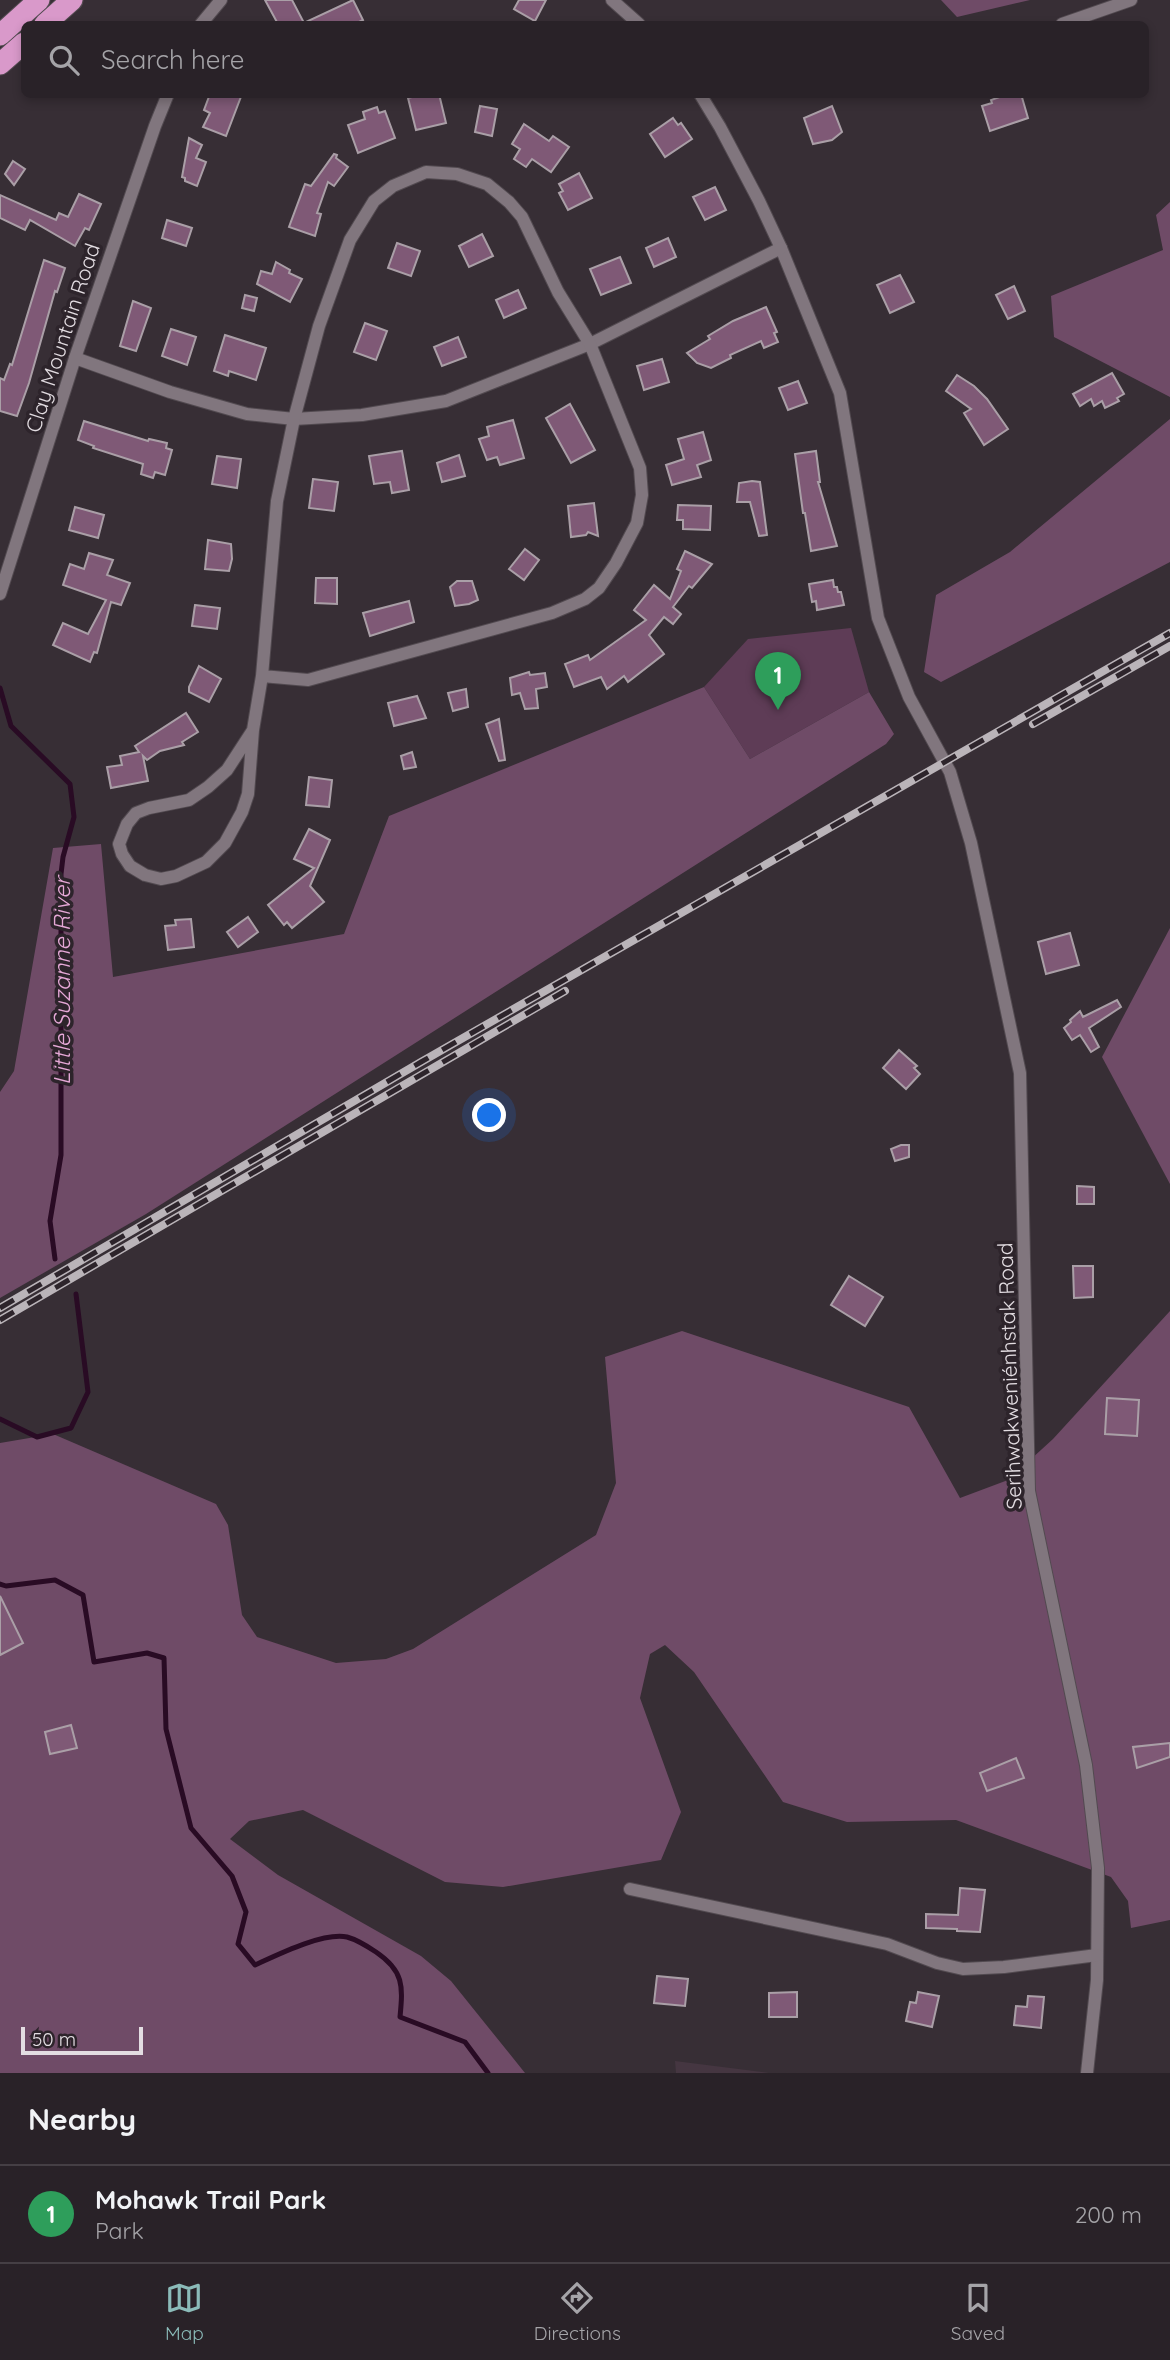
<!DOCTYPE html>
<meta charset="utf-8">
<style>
:root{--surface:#292228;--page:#352f34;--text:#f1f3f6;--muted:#a5a4a8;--line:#453f45;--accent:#8bbbb9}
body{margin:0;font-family:Quicksand,sans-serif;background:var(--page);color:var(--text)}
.scale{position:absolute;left:21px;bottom:18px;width:122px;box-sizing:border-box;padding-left:7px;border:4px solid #e3dde2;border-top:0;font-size:19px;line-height:24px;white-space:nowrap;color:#e3dde2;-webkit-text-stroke:5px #2d242b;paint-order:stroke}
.you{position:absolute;left:490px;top:1116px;width:24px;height:24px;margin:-18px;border:5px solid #fff;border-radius:50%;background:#1a73e8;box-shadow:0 0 0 10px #1a73e833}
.badge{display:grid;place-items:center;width:46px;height:46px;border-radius:50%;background:var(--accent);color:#fff;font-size:23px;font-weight:700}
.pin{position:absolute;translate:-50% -58px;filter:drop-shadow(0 2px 4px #0008)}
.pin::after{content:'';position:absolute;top:37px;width:24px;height:21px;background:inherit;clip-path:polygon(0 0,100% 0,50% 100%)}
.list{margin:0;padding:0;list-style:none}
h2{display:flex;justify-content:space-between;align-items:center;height:91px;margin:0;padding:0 28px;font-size:30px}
h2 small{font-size:23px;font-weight:400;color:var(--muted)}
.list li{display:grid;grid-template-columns:46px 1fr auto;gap:21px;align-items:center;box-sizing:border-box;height:98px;padding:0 28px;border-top:2px solid var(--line)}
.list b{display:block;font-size:26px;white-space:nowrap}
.list p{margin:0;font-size:23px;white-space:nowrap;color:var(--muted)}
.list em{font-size:23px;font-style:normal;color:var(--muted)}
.icon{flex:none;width:38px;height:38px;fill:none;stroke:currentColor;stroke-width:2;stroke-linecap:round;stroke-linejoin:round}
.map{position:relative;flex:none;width:1170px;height:2073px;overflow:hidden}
.search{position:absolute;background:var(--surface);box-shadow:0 4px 10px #0003;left:21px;right:21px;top:21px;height:77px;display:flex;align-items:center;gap:18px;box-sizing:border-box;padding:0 24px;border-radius:10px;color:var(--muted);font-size:26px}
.sheet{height:189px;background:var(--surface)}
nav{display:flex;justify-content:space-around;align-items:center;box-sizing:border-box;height:98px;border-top:2px solid var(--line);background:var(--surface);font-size:19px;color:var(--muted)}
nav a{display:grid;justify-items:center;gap:4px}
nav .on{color:var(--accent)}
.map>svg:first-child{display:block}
.built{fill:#453641}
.green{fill:#5e3c56}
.forest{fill:#6f4b67}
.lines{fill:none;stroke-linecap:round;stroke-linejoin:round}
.stream{stroke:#290b24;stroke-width:5}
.building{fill:#7f5976;stroke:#aa9fa7;stroke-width:2}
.street-casing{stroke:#524a50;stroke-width:14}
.highway-casing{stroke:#524a50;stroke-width:23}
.street{stroke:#81767e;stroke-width:12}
.highway{stroke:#d999ca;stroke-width:21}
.rail-casing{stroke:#bab4b9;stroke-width:8}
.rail{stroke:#2d242b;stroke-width:5;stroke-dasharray:16;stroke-linecap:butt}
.labels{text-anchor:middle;stroke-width:7;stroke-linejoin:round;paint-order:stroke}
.street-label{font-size:21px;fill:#e3dde2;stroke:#2d242b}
.water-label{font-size:23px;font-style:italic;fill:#e6a8d7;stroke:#2d242b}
</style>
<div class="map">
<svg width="1170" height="2073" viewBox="0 0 1170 2073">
<rect width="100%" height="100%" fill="#372e35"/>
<polygon class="built" points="675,2061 769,2073 676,2073"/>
<polygon class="green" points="851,628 869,692 750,759 704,687 748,639"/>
<g class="forest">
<polygon points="941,0 1030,0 957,17"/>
<polygon points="1170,202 1170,397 1054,337 1051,296 1163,250 1156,215"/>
<polygon points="1170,419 1170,562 941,682 924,672 936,595 1010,552"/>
<polygon points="704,687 750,759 869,692 894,734 886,744 146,1214 0,1298 0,1092 14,1071 53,848 101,844 113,977 344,934 389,816"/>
<polygon points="1170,928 1170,1184 1102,1057"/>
<polygon points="1170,1311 1170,1920 1131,1928 1128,1901 1111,1877 956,1820 847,1822 783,1802 694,1672 665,1645 650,1654 640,1698 681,1812 661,1860 503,1887 445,1882 303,1810 249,1821 230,1839 278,1875 421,1956 451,1981 525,2073 0,2073 0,1443 53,1434 216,1504 228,1525 242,1615 257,1637 336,1663 386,1659 413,1649 596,1535 616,1483 605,1357 682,1331 909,1407 960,1498 1008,1480 1053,1439"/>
</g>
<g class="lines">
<g class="stream">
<polyline points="0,688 11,726 70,784 74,817 63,857 61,874 61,1155 50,1221 55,1259"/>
<polyline points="0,1419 37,1437 71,1428 88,1392 76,1294"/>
<path d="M0,1584l6,2 49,-6 28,15 11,67 53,-9 17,5 2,71 25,99 41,48 14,36 -8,32 17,21c22,-10 68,-33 92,-28 11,3 20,9 29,15 28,19 27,34 24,65l65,25 23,31"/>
</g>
</g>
<g class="building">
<polygon points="265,0 292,0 304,23 353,0 363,20 355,24 278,24"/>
<polygon points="519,0 546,0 535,21 514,9"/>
<polygon points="210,94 242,94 226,136 203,127 210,113 204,110"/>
<polygon points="424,94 439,94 446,123 416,130 408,98"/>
<polygon points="1008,94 1021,94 1028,118 990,131 982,106 992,103 991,100"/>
<polygon points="480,106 497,109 492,136 475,132"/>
<polygon points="832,106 842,132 832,140 813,144 804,118"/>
<polygon points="377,107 379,113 385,111 395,138 358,153 348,125 365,119 363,112"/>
<polygon points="673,118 678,125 681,123 692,139 665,157 650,134"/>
<polygon points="524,124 549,141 553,136 569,147 551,172 532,159 526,167 514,159 520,149 512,144"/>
<polygon points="189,138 202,145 196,158 206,162 197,186 185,181 185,178 182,177"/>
<polygon points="334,154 337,155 336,158 348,167 334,186 328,182 317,213 321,214 315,236 289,227 305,184 311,186"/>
<polygon points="13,161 25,169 14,185 5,174"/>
<polygon points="579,173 592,198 568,210 559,193 563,191 559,184"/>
<polygon points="715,187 726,210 705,220 693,197"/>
<polygon points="79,194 101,204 89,230 85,228 75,246 30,220 25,230 0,218 0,195 56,220 59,213 68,217"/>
<polygon points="167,220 192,228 186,246 162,238"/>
<polygon points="482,234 493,256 469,267 459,246"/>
<polygon points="668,238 676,257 654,267 646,248"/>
<polygon points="397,243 420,251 411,276 388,268"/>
<polygon points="620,257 631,283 601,295 590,269"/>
<polygon points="44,260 65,268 57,292 55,291 29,383 17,416 0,411 0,378 4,380 10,364 12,365"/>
<polygon points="276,262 290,270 289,273 302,279 290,302 257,284 261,271 272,274"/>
<polygon points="900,275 914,302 890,313 877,285"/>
<polygon points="1014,286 1025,311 1008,319 996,295"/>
<polygon points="518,290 526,308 504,318 496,300"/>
<polygon points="245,295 257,298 254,311 242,308"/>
<polygon points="133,301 151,308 136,351 120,346"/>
<polygon points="766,307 777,332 774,333 778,342 764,348 761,341 730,355 731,358 711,368 697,363 687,353 710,339 708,336 733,321"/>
<polygon points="365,323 387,331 376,360 354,352"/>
<polygon points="171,329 196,337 187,365 162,356"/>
<polygon points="225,335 266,348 256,380 229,371 228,376 214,371"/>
<polygon points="458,337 466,357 442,366 434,347"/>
<polygon points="662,359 669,382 644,390 637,366"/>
<polygon points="1112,373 1124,394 1117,398 1119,401 1105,408 1102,401 1094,406 1091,399 1080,406 1073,394"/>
<polygon points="957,375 974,386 987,399 1008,429 984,445 964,413 971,409 946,391"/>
<polygon points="798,381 807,403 788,410 779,388"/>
<polygon points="570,404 595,450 571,463 546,418"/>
<polygon points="513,420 524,458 500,465 497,457 487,460 479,439 489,436 487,427"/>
<polygon points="84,421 148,441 149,439 167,443 166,448 172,450 165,475 155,472 153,478 141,474 143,464 93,448 94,446 78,440"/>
<polygon points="703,432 711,460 697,465 701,477 672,485 666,465 684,459 678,439"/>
<polygon points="402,451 409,490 392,493 390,482 374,484 369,456"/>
<polygon points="816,451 820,482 818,482 837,546 811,551 805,513 803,513 795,454"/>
<polygon points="459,455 465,476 442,482 437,463"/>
<polygon points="217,456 241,459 237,488 212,484"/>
<polygon points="313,479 338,482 334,511 309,508"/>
<polygon points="752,481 760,482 767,535 759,536 750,502 737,502 739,483"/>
<polygon points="594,503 598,536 588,532 586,535 571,537 568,506"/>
<polygon points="678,505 711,506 710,530 683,529 683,520 677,520"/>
<polygon points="75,507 104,515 98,538 69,530"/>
<polygon points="208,540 231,544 232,559 229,571 205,569"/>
<polygon points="525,549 539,560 524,580 509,569"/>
<polygon points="685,551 712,564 692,588 689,586 673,607 681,614 673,624 664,617 649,635 664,654 628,682 624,676 607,689 601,677 574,687 565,664 588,655 590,660 646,620 634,610 654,585 670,599 681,571 677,569"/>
<polygon points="89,553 113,560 107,575 130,583 121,605 111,602 97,653 94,652 90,662 53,645 63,623 88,634 106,600 63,585 70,564 84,569"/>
<polygon points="316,578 337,578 337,604 315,603"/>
<polygon points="833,580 834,587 837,587 838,592 841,592 844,605 817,610 816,601 812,602 809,584"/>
<polygon points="457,581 472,581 478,600 469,604 455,606 450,587"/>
<polygon points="409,601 414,622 370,636 363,613"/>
<polygon points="195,605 220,608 217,629 192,626"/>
<polygon points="199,666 221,679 209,702 189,692 189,687"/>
<polygon points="529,672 530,675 545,673 547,687 536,689 538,708 525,709 520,693 512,695 510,678"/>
<polygon points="466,689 468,707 453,711 448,693"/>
<polygon points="417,696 426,718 394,726 388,703"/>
<polygon points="186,713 198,732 182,742 184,745 160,751 147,760 143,756 148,781 111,788 107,767 122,765 120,756 139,752 135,746"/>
<polygon points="499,719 505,760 499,761 486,724"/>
<polygon points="412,752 416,767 404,769 401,756"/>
<polygon points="309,777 332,780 329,807 306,805"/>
<polygon points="309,829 330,840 310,886 324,902 292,928 287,922 284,925 268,905 314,868 294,859"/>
<polygon points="248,917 258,932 238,947 227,932"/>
<polygon points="191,919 194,947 168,950 165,926 176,925 175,920"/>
<polygon points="1070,933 1079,965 1046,974 1038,942"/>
<polygon points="1117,1000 1121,1007 1089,1028 1099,1047 1091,1052 1080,1035 1072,1040 1064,1028 1071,1022 1070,1020 1080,1011 1083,1017"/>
<polygon points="899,1050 917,1066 914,1068 920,1074 906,1089 883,1068"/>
<polygon points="901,1145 909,1145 909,1157 895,1161 891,1149"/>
<polygon points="1077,1186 1094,1187 1094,1204 1077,1204"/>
<polygon points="1073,1266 1093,1266 1093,1297 1074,1298"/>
<polygon points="849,1276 883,1297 865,1326 831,1305"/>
<polygon points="1107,1398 1139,1400 1137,1436 1105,1434"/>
<polygon points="0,1596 23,1643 0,1655"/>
<polygon points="71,1725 77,1748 50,1754 45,1732"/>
<polygon points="1170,1743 1170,1757 1137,1768 1133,1747"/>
<polygon points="1016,1758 1024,1778 987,1791 980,1773"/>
<polygon points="960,1888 985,1890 980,1932 957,1931 957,1929 926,1928 926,1914 958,1915"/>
<polygon points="657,1976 688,1979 685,2006 654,2003"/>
<polygon points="797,1992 797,2017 769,2017 769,1993"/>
<polygon points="918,1992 939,1996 932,2027 906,2021 910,2002 916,2003"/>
<polygon points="1028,1996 1044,1997 1041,2028 1014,2025 1016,2006 1027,2007"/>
</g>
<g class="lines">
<g class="street-casing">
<g id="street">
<polyline points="612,0 639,24"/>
<polyline points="201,24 221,0"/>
<polyline points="1062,24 1131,0"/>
<polyline points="700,94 720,127 759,201 781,248 840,393 878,618 909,697 950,772 971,843 1020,1073 1029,1491 1086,1765 1098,1868 1097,1980 1087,2073"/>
<polyline points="75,358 170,392 247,414 294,419 362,415 446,401 590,344 781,248"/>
<polyline points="0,594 75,358 155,126 168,94"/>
<polyline points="253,730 227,770 208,787 189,800 149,808 136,813 127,824 119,844 122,854 130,866 145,875 161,879 176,876 206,862 225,843 242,812 248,794 253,730 262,676 277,501 294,419 319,326 350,240 374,201 393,186 426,172 457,174 487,184 509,202 522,217 558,292 590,344 640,468 642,495 637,523 616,563 599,588 585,599 552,613 308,680 262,676"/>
<polyline points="630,1889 887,1944 937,1963 963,1969 1004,1967 1097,1955"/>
</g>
</g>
<g class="highway-casing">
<g id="highway">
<polyline points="45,24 72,0"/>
<polyline points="0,35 39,0"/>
<polyline points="0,64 24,43"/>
</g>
</g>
<use href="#street" class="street"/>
<use href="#highway" class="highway"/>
<g class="rail-casing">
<g id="rail">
<polyline points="1033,724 1170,646"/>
<polyline points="0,1308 421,1062 1170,633"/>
<polyline points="0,1320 565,991"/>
</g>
</g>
<use href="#rail" class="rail"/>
</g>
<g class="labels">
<g class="street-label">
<text transform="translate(63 338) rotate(-72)" y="7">Clay Mountain Road</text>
<text transform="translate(1010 1376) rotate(-92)" y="7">Serihwakweniénhstak Road</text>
</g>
<g class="water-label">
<text transform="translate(62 981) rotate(-90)" y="8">Little Suzanne River</text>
</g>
</g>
</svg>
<div class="scale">50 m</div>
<div class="you"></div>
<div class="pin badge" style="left:778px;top:710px;background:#2e9e5b">1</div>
<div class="search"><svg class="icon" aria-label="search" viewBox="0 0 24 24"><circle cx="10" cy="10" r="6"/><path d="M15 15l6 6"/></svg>Search here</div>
</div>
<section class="sheet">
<h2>Nearby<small></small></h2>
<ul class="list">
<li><span class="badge" style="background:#2e9e5b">1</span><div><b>Mohawk Trail Park</b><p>Park</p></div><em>200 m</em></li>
</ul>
</section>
<nav>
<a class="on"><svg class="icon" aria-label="map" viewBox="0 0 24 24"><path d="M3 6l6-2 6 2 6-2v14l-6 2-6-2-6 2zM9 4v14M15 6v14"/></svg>Map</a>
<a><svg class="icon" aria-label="directions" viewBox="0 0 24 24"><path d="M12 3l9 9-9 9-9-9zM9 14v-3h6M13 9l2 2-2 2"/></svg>Directions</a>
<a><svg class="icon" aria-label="saved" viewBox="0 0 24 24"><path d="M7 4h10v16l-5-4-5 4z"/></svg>Saved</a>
</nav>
